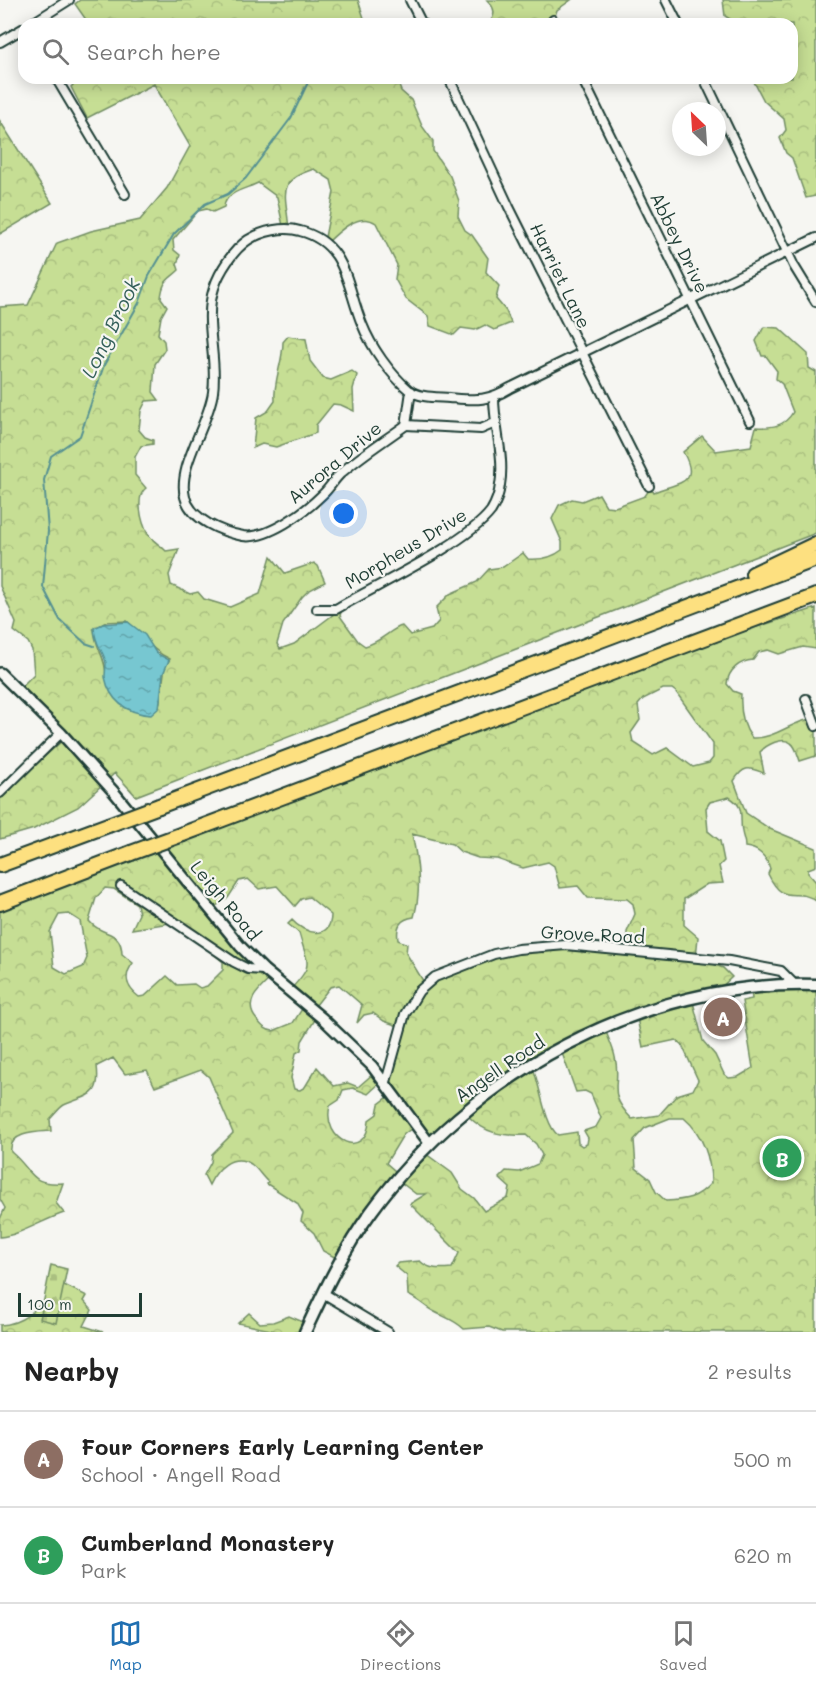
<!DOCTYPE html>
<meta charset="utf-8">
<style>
:root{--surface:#fff;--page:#f2f2f2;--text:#222;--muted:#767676;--line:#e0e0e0;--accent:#1f6fb2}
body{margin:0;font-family:Mali,sans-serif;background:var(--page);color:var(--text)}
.compass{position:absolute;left:672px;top:102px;width:54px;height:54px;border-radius:50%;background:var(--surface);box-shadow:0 3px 15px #0003;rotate:335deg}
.scale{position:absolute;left:18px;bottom:15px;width:124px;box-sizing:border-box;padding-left:6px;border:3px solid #1f3d34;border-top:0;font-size:16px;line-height:21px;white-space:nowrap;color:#1f3d34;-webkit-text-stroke:4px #f6f6f2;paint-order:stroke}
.you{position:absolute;left:344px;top:514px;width:21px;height:21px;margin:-15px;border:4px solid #fff;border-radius:50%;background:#1a73e8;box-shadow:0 0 0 9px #1a73e833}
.badge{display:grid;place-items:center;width:39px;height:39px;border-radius:50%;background:var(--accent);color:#fff;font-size:20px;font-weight:700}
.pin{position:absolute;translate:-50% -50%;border:3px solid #fff;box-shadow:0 2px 6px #0006}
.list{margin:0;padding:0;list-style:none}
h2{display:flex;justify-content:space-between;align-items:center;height:78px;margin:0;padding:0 24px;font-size:26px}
h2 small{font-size:20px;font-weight:400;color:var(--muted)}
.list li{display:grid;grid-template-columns:39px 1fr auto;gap:18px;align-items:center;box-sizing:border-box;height:96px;padding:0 24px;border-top:2px solid var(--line)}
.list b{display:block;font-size:22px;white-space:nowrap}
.list p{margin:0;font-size:20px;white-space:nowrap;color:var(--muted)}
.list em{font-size:20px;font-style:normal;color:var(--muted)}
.icon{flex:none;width:33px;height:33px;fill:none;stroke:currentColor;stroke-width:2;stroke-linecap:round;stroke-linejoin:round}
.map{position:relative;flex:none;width:816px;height:1332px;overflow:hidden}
.search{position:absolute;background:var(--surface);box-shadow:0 3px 15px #0003;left:18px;right:18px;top:18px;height:66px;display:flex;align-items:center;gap:15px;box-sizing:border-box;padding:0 21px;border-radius:18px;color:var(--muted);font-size:22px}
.sheet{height:270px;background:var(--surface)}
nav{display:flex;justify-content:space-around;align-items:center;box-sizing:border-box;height:84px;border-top:2px solid var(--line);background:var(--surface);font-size:16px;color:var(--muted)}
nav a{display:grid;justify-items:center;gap:3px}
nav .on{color:var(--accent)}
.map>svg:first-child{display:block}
.forest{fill:url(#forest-crowns);stroke:#728e64;stroke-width:1.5;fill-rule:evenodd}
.cemetery{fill:url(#cemetery-stones);stroke:#728e64;stroke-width:1.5}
.water{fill:url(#water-ripples);stroke:#549092;stroke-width:1.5}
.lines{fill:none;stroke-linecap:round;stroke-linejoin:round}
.stream{stroke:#549092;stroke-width:2}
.minor-casing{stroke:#1f3d34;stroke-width:12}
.tertiary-casing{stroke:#1f3d34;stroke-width:14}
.secondary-casing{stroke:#1f3d34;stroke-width:15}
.motorway-casing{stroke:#1f3d34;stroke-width:18}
.minor{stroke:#f6f6f2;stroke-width:8}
.tertiary{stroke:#f6f6f2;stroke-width:9}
.secondary{stroke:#f6f6f2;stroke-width:10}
.motorway{stroke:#fde080;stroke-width:14}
.motorway-bridge-casing{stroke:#1f3d34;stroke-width:18;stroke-linecap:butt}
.motorway-bridge{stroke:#fde080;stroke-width:14}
.labels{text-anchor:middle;stroke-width:4.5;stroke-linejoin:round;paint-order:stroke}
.street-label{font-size:18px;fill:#1f3d34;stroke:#f6f6f2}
.water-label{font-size:20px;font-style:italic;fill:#35605b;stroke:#f6f6f2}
</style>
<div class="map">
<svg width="816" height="1332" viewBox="0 0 816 1332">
<defs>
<pattern id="forest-crowns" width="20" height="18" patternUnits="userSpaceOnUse" patternTransform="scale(1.5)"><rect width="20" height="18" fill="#c6de94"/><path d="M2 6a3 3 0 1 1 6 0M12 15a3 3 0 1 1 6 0" fill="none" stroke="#aabf80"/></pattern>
<pattern id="cemetery-stones" width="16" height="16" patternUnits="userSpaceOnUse" patternTransform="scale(1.5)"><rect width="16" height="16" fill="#c6de94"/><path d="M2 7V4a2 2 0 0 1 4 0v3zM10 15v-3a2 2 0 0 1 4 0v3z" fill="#aabf80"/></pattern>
<pattern id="water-ripples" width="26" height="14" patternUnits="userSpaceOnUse" patternTransform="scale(1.5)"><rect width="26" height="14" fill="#77c7d1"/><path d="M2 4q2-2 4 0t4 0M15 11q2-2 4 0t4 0" fill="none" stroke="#61a3aa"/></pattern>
</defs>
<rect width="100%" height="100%" fill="#f6f6f2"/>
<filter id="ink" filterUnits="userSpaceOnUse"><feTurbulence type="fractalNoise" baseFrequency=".0167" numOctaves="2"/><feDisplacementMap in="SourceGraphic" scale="12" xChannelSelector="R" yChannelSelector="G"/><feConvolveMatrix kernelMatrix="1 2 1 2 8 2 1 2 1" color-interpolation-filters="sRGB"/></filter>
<g filter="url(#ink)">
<g class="forest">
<polygon points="80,0 358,0 366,24 89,24 75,4"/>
<path d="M487,0h84l-14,10 -4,12 -9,-3 -10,5h-46c9,-9 7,-16 -1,-24z"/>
<polygon points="723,0 816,0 816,196 806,198 792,158 786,153 780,138 786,130 784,119 764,101 752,78 792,78 792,24 738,24 725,16"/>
<path d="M80,78h316l5,13 10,9 11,26 11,15v10l17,25 9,25 -1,15 7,14 7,5 16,23 -2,14 13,14 -3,13 10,12 5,12 -17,7 -9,-5 -10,5 -14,-2 -7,7 -24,-9 -2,-10 -22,-17 -11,-20 2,-14 -21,-42c-17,-12 -38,9 -50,21l-2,-2 10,-50 -3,-12 -17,-11c-40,12 -27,26 -25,62h-5l-7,-34 -19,-14c-12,6 -33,9 -34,24l-11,5 -6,-3 -9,2 -25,29 1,10 6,5 -3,9 2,6c-10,10 -16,9 -18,28l6,8 -6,11 -3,17 6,7 1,8 -10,15 -2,28 6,8 -13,1 -5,10 -2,19 6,7 8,3v4l-12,2 -6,11v18l11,13c-11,8 -5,34 2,46 4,7 13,11 18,17l13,-2 -10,26 2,10 19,9 8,-2 6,7 26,8 30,-13 11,-38 14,17 29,-10 4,3 7,16 -17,9 -6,6 -19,27 -6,20 3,5 14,-5 48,-36 -2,8 18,25 7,5c16,-4 27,-18 37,-20l8,9 22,-6 7,-8 -3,-13 14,-14 27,-12 12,-13 14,-2 20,-14 5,6c13,1 24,-1 34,-9v-8l-10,-23 7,-14 13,-6 10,2 17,-7 7,12 9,1 30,-11 4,-6 5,2c25,-10 47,-8 29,-40l19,-16 14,15 35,-5 5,-19c16,1 29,-1 37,-15l-11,-28 -6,-5 1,-8 -11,-15h-4l-6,-15 8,-14 15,1 29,26 1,14 7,4v161l-680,263 -21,-23 -37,34 -44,22 -34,10v-42l63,-57 -46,-49 17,-17 -2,-24 -4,-8 -14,-11 2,-8 -16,-37v-279l28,-2 29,-62 34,-12 49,-11 27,-32 23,-42 -36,-62 -67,34 -16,-31zM127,621c16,13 24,30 43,38l-5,8 -6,41 -53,-31c0,-22 -11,-28 -12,-48l12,-7z"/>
<polygon points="0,121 52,203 0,234"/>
<path d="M288,336l18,3 4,22 13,17 8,2 21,-9 5,4 -4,14 1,22 -13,-6 -8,-1 -17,21v8l-40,14 -14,-3 -9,4 3,-30 12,-7 7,-10c-2,-20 8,-38 8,-59z"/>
<path d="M816,608v41l-13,-2 -24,7 -11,-4 -9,2 -6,8c-13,1 -25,10 -26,24l6,7 8,3c-1,16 1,31 11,44 22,1 38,-15 58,-19l6,13v24l-16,5c-2,-5 -4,-15 -9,-18 -8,-7 -25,2 -31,9l4,21c-14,-5 -20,-9 -30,8l12,32 24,16 46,19v18l-8,3v4l8,9v19c-21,-16 -31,8 -48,-27l2,-5c-3,-13 -13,-21 -25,-22 0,-7 -2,-9 -3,-15 -3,-16 4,-25 -13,-35l-19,5 -4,6 2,23 12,10 4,20 -5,5 4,17 -16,1 -23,15v26l14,12 -2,20 27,11 9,9 -14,13 -25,12 10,39 12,14 9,19 5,4 9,-1 15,-9 -11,-67 10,-2 -1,-8 65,-3v344h-314l-13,-5 -25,2c-9,-9 -20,-12 -31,-18 -9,-5 -15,-12 -25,-16l-1,-19 -12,-10 3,-3 22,-2c9,9 20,8 32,7l7,-15 -49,-49 16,-10h-10l-17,-13 -57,80 -19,-10 -9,-18 -13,-12 2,-8 -6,-10 -30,-19 1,-2c-6,-5 -11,-14 -17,-18 -19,-12 -35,6 -42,21l-5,-10 7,-13 1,-8 21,-21 -24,-56 -8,-7 -46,17 -8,-17 -22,4 -12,-16 -16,8c4,33 -9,28 -33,39 -5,3 -9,9 -14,14l1,12c-14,1 -43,1 -40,21 24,20 17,33 52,31l-7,20 8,10c-19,6 -46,23 -64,24v-18l5,-11 -5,-9v-292l717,-267zM663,689h9l4,3 37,52v14l-4,5 -16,4 -26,-19 -14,7 -20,-13 -2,-9 9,-13 -2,-15 5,-6zM412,834l40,10 9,8 17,6 19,1 26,9 25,-6 6,4 6,22 18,-2 10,12 39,1 6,5 2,10 -8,18v19c-30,-2 -62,-8 -92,-3 -39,7 -74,24 -110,36l-19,-31 1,-9 -9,-4c-2,-14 2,-21 16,-23 8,-28 4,-55 -2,-83zM248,879l11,10 18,-3 18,20 6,-7 8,-2 22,18c0,26 -27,19 -39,5l-4,4 11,9c9,33 16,31 -11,59l16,14 -11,17 -20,8c-8,-1 -11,-5 -16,-11 -14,-16 0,-29 13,-41l-60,-69 18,-12 11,-17zM105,888l9,1 23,15 2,10 -7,15 44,-7 47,40v8l-16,16 -7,2 -6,-4 -17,1 -10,-9 -22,20 -6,1c-13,-10 -16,-21 -6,-34l-11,-9c-1,-26 -19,-16 -33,-33l7,-23zM69,914l11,7 7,37 -4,9 -17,7 -12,-7 -4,-35 9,-17zM339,985l23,20 -5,18 7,-8 9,-2 11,8 20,7 -15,59 3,7 -13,10 -2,10 -8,6c-2,42 -48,21 -39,-14l9,-6 4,-10 10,-2 15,6 14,-13 -8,-8 -16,14 -10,-4 -14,3 -17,-19 -12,20 -5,3 -6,-1 -3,-11 5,-25 5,-3 1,-9 14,-23 -4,-8 18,-23zM637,1018l6,29 33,-7 6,5 16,35 -5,10 -16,5 -18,20 -27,4c-27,-28 -10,-33 -17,-62 -2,-10 -7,-19 -10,-28zM562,1053l14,39 9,-1 6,3 10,24 -5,9 -12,4 4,7 -1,6 -5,2 -4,-3 -1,-11 -19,3c-13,-9 -18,-50 -25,-67zM468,1116c18,18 33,20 58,19l10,9 6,11 -4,9 -19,8 -13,-1 -7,7 11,10 -2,10 -24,13 -10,-13 -12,-9 -10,-16 -26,-19 -25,22 -15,-13 17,-28 13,-10 15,19zM670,1118h14c19,16 27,41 27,65 -13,15 -25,17 -45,18l-10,-9 -6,-13 -14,-11 -2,-28 11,-12z"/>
<path d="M60,1283l27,13 -3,5 8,9 -8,16 19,6h-103v-7c28,-1 42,-23 60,-42z"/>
<polygon points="249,1313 260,1323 273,1322 289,1316 310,1325 307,1332 280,1332 238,1323"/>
</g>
<polygon class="cemetery" points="51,1265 67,1269 56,1323 40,1319"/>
<path class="water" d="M128,622l17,13 11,18 13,7 -6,14 -4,34 -8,7c-24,-2 -41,-13 -46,-38 0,-5 1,-10 1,-14 -3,-14 -11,-17 -12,-35l9,-4z"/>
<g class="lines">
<polyline class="stream" points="94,646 85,643 60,620 43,587 48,531 44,480 51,456 80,436 104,365 139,303 149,276 174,234 205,204 228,194 246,178 291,118 310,78"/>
<g class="minor-casing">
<g id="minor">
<polyline points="410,0 422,24"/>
<polyline points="666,0 678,24"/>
<polyline points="553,20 555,24"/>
<polyline points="31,24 69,0"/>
<polyline points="0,42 24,28"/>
<polyline points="56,78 125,194"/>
<polyline points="449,78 509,207 649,486"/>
<polyline points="582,78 750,421"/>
<polyline points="704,78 794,266 816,302"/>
<path d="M411,391l-5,34c-22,16 -46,31 -66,49 -7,7 -11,15 -18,21 -16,16 -55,45 -79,41 -21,-4 -52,-16 -58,-39 -8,-31 24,-73 28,-105 5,-34 -10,-71 1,-104 5,-16 19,-38 34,-48 14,-9 36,-14 52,-9 47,12 46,54 62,93 9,23 28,50 47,66 10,8 28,7 40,8 26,2 38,4 61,-10l306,-150"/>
<polyline points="406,425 481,429 495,423"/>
<path d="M317,609h19c39,-23 130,-65 155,-98 5,-8 8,-17 9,-26 5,-29 -6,-58 -6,-87"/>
<polyline points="806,699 816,726"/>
<polyline points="0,793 61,733"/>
<polyline points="121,886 234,962 248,969 264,970"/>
<polyline points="386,1082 405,1014 419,991 435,977 494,954 518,949 566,945 729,961 781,971 794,984"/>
<polyline points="323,1293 388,1332"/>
</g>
</g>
<g class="tertiary-casing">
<polyline id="tertiary" points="0,673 61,733 114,792 240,946 264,970 323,1019 372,1066 430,1144"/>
</g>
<g class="secondary-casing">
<path id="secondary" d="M305,1332c19,-41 39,-83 66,-120 100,-138 272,-232 445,-227"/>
</g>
<g class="motorway-casing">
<g id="motorway">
<polyline points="753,574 816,544"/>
<polyline points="159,806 816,559"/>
<polyline points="183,834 816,596"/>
<polyline points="0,865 108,825"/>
<polyline points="0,903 131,853"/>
</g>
</g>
<use href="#minor" class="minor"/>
<use href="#tertiary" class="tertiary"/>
<use href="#secondary" class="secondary"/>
<use href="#motorway" class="motorway"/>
<g class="motorway-bridge-casing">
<g id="motorway-bridge">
<polyline points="108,825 159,806"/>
<polyline points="131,853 183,834"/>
</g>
</g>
<use href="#motorway-bridge" class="motorway-bridge"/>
</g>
</g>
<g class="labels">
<g class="street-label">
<text transform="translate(679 243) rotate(64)" y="6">Abbey Drive</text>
<text transform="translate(560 276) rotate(64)" y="6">Harriet Lane</text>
<text transform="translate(335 463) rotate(-40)" y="6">Aurora Drive</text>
<text transform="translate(406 549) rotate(-31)" y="6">Morpheus Drive</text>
<text transform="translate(225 901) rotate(50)" y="6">Leigh Road</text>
<text transform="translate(593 935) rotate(3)" y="6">Grove Road</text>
<text transform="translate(500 1069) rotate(-34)" y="6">Angell Road</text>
</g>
<g class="water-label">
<text transform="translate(111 328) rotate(-64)" y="7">Long Brook</text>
</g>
</g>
</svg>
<svg class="compass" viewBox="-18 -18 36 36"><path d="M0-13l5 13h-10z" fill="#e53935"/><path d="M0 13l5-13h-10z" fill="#767676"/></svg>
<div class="scale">100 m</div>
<div class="you"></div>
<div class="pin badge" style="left:723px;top:1017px;background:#8d6e63">A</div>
<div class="pin badge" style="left:782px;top:1158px;background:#2e9e5b">B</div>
<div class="search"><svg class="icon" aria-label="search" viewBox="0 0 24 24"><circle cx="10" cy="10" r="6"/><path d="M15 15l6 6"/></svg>Search here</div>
</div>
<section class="sheet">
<h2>Nearby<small>2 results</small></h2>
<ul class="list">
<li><span class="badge" style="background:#8d6e63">A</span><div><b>Four Corners Early Learning Center</b><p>School · Angell Road</p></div><em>500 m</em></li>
<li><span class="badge" style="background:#2e9e5b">B</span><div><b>Cumberland Monastery</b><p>Park</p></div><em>620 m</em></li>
</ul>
</section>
<nav>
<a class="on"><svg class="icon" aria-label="map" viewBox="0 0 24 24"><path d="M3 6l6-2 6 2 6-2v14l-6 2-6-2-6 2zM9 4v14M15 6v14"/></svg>Map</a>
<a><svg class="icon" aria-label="directions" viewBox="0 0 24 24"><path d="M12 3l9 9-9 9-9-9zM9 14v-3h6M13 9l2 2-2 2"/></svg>Directions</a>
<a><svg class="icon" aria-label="saved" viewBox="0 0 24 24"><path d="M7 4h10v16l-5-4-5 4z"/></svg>Saved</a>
</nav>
